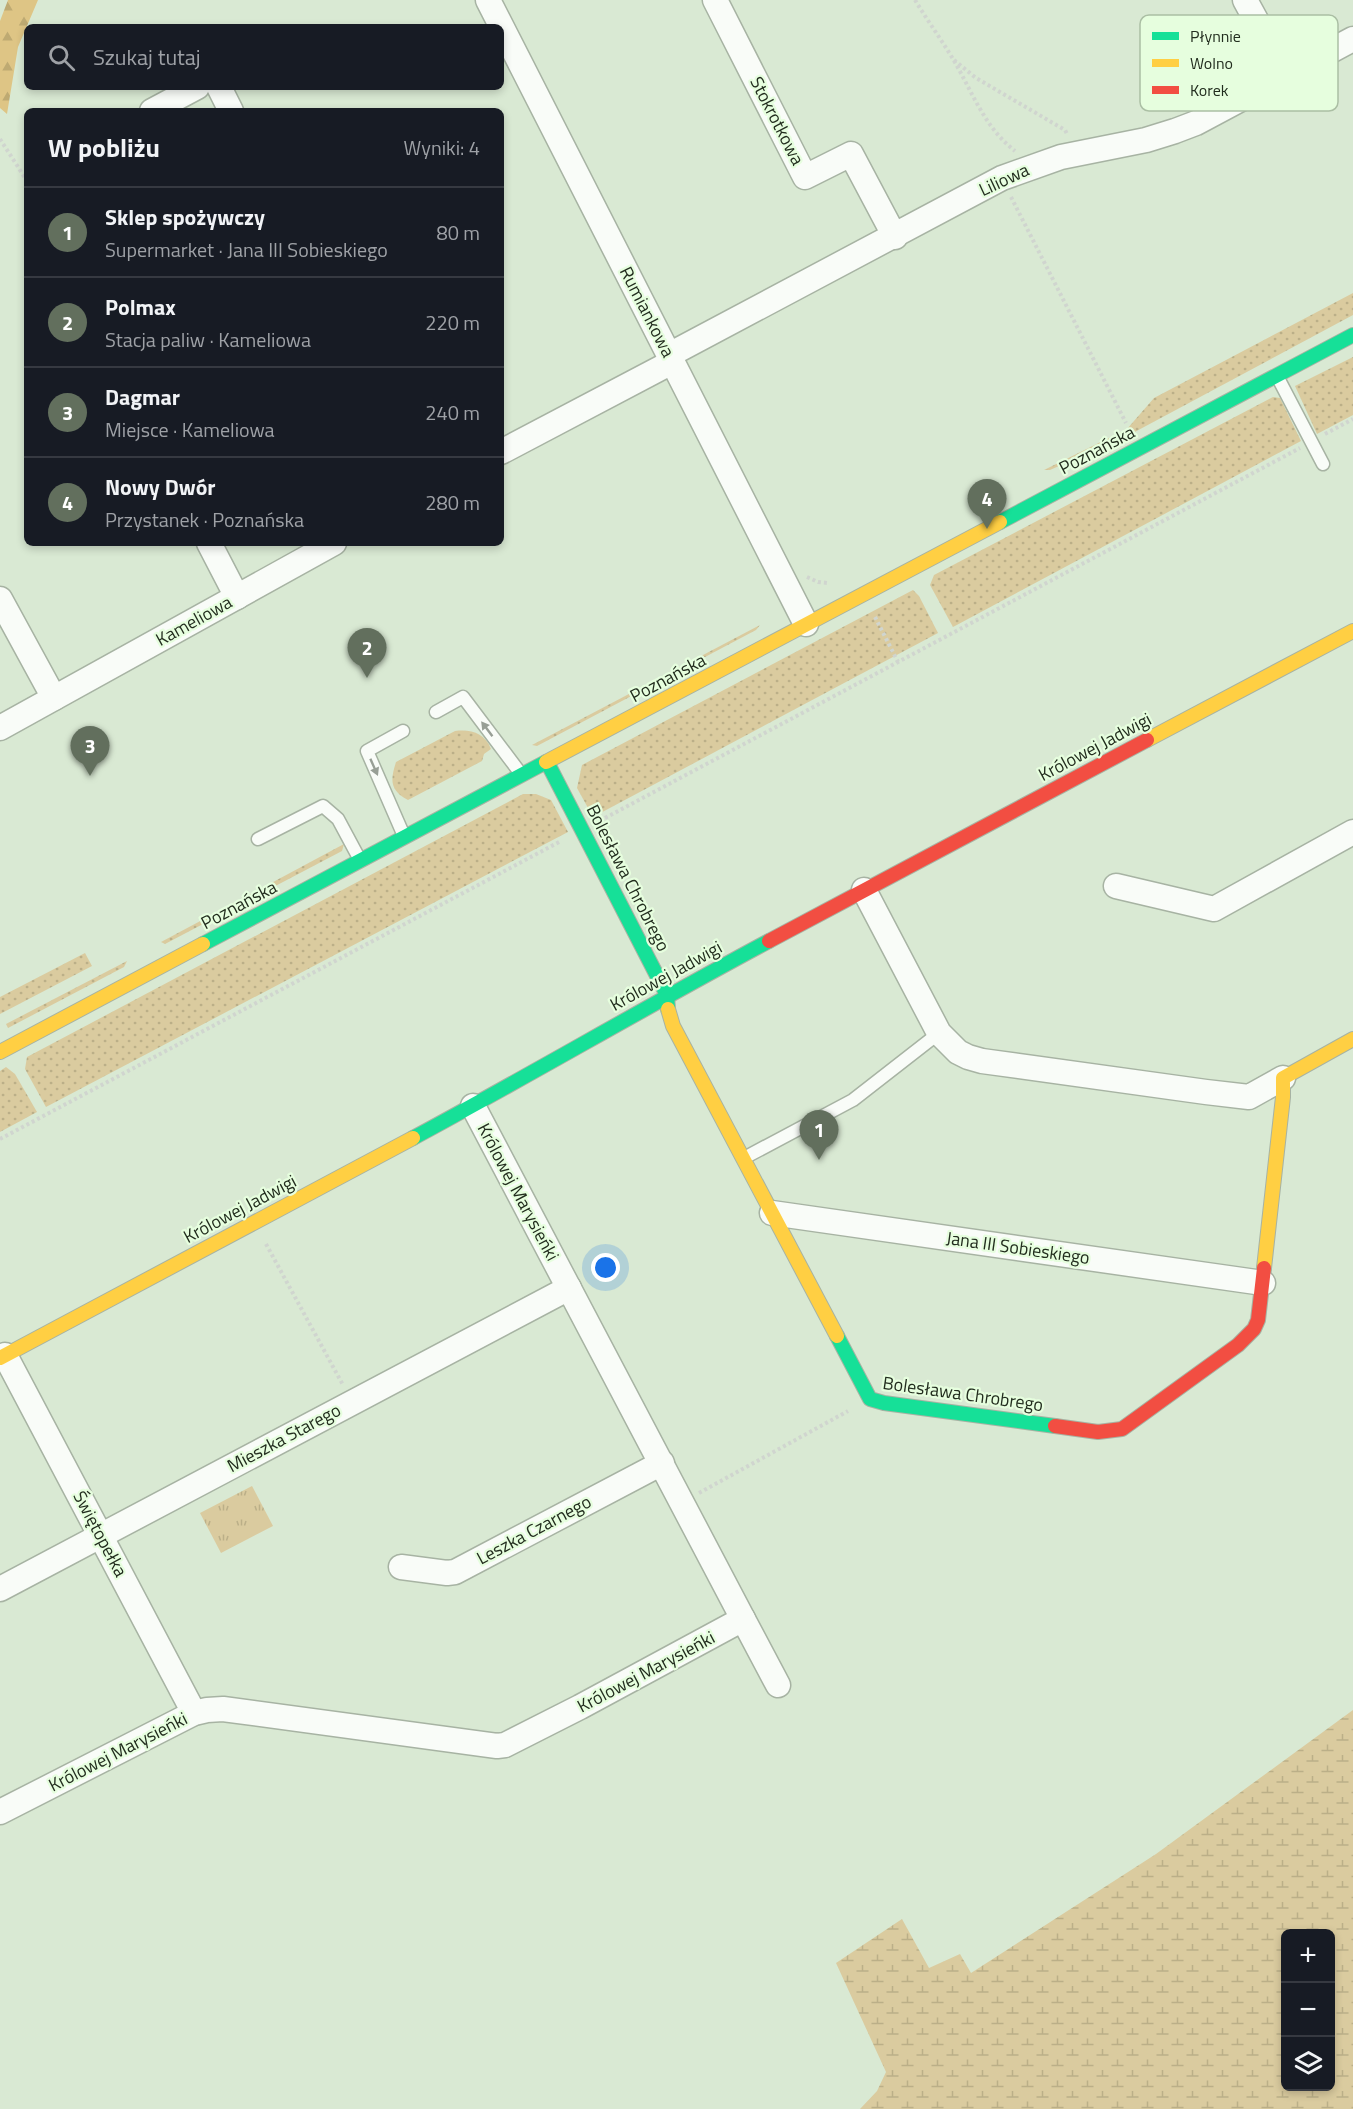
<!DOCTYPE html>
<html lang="pl">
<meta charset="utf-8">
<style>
:root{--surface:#171b24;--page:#20242c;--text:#f1f3f6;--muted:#9ea1a6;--line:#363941;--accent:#626f5d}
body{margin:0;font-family:"Titillium Web",sans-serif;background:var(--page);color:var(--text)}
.controls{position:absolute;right:18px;bottom:18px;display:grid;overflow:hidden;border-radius:9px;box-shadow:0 3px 9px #0003}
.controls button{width:54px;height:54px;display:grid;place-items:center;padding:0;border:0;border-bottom:2px solid var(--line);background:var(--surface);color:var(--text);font:30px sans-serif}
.you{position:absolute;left:606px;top:1268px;width:21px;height:21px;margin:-15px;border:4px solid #fff;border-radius:50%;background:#1a73e8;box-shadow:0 0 0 9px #1a73e833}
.badge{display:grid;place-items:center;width:39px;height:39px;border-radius:50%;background:var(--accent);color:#fff;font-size:20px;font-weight:700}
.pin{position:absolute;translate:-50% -50px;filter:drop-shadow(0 2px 3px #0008)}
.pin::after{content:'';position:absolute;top:32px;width:21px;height:18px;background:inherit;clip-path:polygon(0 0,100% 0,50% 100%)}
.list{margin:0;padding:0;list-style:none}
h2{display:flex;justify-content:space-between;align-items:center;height:78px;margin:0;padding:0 24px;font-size:26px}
h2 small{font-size:20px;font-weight:400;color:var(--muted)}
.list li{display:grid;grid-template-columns:39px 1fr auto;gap:18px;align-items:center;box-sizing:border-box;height:90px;padding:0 24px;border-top:2px solid var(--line)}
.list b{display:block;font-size:22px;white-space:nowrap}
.list p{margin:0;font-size:20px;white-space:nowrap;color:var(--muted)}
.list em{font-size:20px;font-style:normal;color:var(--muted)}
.icon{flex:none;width:33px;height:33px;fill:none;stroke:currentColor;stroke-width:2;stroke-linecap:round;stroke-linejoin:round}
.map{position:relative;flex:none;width:1353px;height:2109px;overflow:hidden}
.search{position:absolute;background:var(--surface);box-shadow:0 3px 9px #0003;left:24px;top:24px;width:480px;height:66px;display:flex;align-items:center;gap:15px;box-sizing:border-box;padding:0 21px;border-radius:9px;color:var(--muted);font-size:22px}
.panel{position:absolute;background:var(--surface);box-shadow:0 3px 9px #0003;left:24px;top:108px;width:480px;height:438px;border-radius:9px}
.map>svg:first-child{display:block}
.grass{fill:url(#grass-dots)}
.forest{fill:url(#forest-firs)}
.wetland{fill:url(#wetland-marsh);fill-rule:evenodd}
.park{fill:url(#park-tufts)}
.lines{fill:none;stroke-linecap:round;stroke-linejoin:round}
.lane-casing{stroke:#a7b3a3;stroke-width:15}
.street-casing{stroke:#a7b3a3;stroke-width:27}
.fast-casing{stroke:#a7b3a3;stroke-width:16}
.slow-casing{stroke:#a7b3a3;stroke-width:16}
.jam-casing{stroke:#a7b3a3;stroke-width:16}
.path{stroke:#d0d5cf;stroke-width:4;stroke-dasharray:3 3;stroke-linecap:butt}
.lane{stroke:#f9fcf8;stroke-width:12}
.street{stroke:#f9fcf8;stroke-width:24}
.fast{stroke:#16e098;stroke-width:14}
.slow{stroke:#ffcf43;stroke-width:14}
.jam{stroke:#f24e42;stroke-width:14}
.oneway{fill:#989f96}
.labels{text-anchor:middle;stroke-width:4.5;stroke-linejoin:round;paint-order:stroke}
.street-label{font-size:18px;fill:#222d1e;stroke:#e6fede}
.key{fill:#e6fede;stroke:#abbfa4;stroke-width:1.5}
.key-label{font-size:16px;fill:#222d1e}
</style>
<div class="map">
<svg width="1353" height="2109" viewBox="0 0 1353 2109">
<defs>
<pattern id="grass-dots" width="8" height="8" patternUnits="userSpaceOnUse" patternTransform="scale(1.5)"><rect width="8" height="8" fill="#dacb9f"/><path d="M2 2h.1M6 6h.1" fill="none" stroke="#bbaf88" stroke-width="1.8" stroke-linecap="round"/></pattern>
<pattern id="forest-firs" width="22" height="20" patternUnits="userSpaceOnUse" patternTransform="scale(1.5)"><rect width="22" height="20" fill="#dec585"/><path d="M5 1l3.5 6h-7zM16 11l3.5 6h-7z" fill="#beaa72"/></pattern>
<pattern id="wetland-marsh" width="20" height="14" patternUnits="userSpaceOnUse" patternTransform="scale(1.5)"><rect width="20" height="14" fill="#dacb9f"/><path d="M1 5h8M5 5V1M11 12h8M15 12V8" fill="none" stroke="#bbaf88"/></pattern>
<pattern id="park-tufts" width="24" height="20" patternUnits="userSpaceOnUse" patternTransform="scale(1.5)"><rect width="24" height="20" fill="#dacb9f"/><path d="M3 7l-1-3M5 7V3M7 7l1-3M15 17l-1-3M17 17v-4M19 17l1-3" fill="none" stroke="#bbaf88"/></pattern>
</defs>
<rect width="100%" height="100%" fill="#d9e9d3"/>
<g class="grass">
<polygon points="1353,293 1353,315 1131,434 1050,470 1044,470 1127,429 1154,398"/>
<polygon points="1353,357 1353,415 1317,434 1295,386"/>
<polygon points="1273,397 1280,398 1301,441 953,627 930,585 934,575"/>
<polygon points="913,590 919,596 938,633 593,817 577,788 582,765"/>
<polygon points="760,625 756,630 537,746 532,745"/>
<path d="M455,731c16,-2 30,2 36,18l-7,5 -2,7 -74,39c-18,-10 -18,-19 -12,-38z"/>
<polygon points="523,794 536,794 551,800 568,832 46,1107 25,1069 27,1057"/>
<polygon points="344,844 342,851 165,944 161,942"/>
<polygon points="85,953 92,966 0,1014 0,997"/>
<polygon points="127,961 124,967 8,1028 6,1024"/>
<polygon points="6,1067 15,1074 37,1112 0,1132 0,1071"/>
</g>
<polygon class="forest" points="8,0 38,0 18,47 7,114 0,108 0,21"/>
<path class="wetland" d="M1353,1710v399h-493l17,-18 9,-19 -50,-109 66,-44 27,49 31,-14 11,19 185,-119zM1286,1934h44v152h-44z"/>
<polygon class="park" points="252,1486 273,1526 221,1553 200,1513"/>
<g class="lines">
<g class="lane-casing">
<g id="lane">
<polyline points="1277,376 1323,464"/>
<polyline points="436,712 463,697 521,774"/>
<polyline points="403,731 367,751 404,836"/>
<polyline points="258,839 323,806 338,819 360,860"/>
<polyline points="744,1158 853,1100 939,1033"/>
</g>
</g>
<g class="street-casing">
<g id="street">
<polyline points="488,0 806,624"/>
<polyline points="715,0 805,177 851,154 895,237"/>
<polyline points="1245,0 1286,75"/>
<polyline points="219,87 231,111"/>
<polyline points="152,111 197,87"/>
<polyline points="669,355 1002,178 1061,157 1146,140 1175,131 1196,123 1353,39"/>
<polyline points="501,452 672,362"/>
<polyline points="209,543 237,597"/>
<polyline points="0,599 54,698"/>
<polyline points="0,728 334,543"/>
<polyline points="1116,886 1214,909 1353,832"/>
<polyline points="864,890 939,1033 958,1052 968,1057 982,1061 1206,1092 1249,1097 1283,1078"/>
<polyline points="772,1213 1263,1283"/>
<polyline points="5,1355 194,1713"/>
<polyline points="401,1567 447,1573 455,1572 662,1463"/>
<polyline points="0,1589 569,1288"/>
<polyline points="743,1619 778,1685"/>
<polyline points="0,1812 194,1713 207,1710 223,1709 497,1746 505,1745 580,1707 743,1619 473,1106"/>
</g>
</g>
<g class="fast-casing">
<g id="fast">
<polyline points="1000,522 1353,335"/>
<polyline points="547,762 667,995 668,1009"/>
<polyline points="203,944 546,762"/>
<path d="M413,1138c119,-64 236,-133 356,-197"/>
<polyline points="837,1336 870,1399 884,1403 1055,1426"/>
</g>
</g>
<g class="slow-casing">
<g id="slow">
<polyline points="1147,740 1353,631"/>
<polyline points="546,762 1000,522"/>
<polyline points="668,1009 673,1026 837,1336"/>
<polyline points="0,1052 203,944"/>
<polyline points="1264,1268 1283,1097 1283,1078 1353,1039"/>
<polyline points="0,1358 413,1138"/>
</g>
</g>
<g class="jam-casing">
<g id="jam">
<polyline points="769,941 1147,740"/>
<polyline points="1055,1426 1098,1432 1122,1429 1238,1345 1254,1329 1258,1320 1264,1268"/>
</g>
</g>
<g class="path">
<path d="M915,0c12,20 26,39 38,59 19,32 31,68 62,92"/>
<polyline points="954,60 976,78 1065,130 1067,134"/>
<polyline points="0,139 27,181"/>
<polyline points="1011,197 1126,423"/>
<polyline points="1325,434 1353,419"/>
<polyline points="807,577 818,582 828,583"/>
<polyline points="875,617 898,662"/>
<polyline points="605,818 1300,448"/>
<polyline points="0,1139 561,841"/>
<polyline points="266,1244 343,1385"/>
<polyline points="699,1493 848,1411"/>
</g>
<use href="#lane" class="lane"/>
<use href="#street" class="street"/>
<use href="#fast" class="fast"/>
<use href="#slow" class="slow"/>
<use href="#jam" class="jam"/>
</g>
<defs><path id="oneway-solid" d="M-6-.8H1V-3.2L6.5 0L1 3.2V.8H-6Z" transform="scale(1.5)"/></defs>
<g class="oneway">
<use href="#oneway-solid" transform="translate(487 729) rotate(-127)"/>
<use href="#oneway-solid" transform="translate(374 767) rotate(66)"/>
</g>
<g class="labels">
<g class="street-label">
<text transform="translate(777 121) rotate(63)" y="6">Stokrotkowa</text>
<text transform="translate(1004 180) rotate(-25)" y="6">Liliowa</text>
<text transform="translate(647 312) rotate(63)" y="6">Rumiankowa</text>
<text transform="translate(1097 450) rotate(-28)" y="6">Poznańska</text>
<text transform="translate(194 621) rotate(-29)" y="6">Kameliowa</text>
<text transform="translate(668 678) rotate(-28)" y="6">Poznańska</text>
<text transform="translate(1095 747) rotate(-28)" y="6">Królowej Jadwigi</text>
<text transform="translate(628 878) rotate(63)" y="6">Bolesława Chrobrego</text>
<text transform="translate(239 905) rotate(-28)" y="6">Poznańska</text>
<text transform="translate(666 976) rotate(-29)" y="6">Królowej Jadwigi</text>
<text transform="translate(518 1192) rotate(62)" y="6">Królowej Marysieńki</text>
<text transform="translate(240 1209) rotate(-28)" y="6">Królowej Jadwigi</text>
<text transform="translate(1018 1248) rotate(8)" y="6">Jana III Sobieskiego</text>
<text transform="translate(963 1394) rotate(8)" y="6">Bolesława Chrobrego</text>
<text transform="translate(284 1438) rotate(-28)" y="6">Mieszka Starego</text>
<text transform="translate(534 1530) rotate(-28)" y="6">Leszka Czarnego</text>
<text transform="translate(100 1534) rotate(62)" y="6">Świętopełka</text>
<text transform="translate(646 1672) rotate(-28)" y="6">Królowej Marysieńki</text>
<text transform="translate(118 1752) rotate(-27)" y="6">Królowej Marysieńki</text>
</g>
</g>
<rect x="1140" y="15" width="198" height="96" rx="9" class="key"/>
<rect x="1152" y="32" width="27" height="8" fill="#16e098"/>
<rect x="1152" y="59" width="27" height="8" fill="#ffcf43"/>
<rect x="1152" y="86" width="27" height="8" fill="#f24e42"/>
<g class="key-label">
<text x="1190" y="42">Płynnie</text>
<text x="1190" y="69">Wolno</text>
<text x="1190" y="96">Korek</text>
</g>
</svg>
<div class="controls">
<button>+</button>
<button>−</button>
<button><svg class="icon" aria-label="layers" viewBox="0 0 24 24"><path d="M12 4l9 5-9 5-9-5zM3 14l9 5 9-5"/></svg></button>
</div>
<div class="you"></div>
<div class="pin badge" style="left:819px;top:1160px">1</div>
<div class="pin badge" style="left:367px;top:678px">2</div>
<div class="pin badge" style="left:90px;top:776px">3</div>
<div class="pin badge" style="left:987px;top:529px">4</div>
<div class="search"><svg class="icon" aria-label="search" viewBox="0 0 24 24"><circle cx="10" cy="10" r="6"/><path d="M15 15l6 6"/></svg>Szukaj tutaj</div>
<section class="panel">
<h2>W pobliżu<small>Wyniki: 4</small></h2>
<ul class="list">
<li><span class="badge">1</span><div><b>Sklep spożywczy</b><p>Supermarket · Jana III Sobieskiego</p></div><em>80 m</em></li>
<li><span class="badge">2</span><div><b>Polmax</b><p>Stacja paliw · Kameliowa</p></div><em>220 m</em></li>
<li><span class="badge">3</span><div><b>Dagmar</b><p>Miejsce · Kameliowa</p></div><em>240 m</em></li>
<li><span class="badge">4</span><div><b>Nowy Dwór</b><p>Przystanek · Poznańska</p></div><em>280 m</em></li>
</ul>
</section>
</div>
